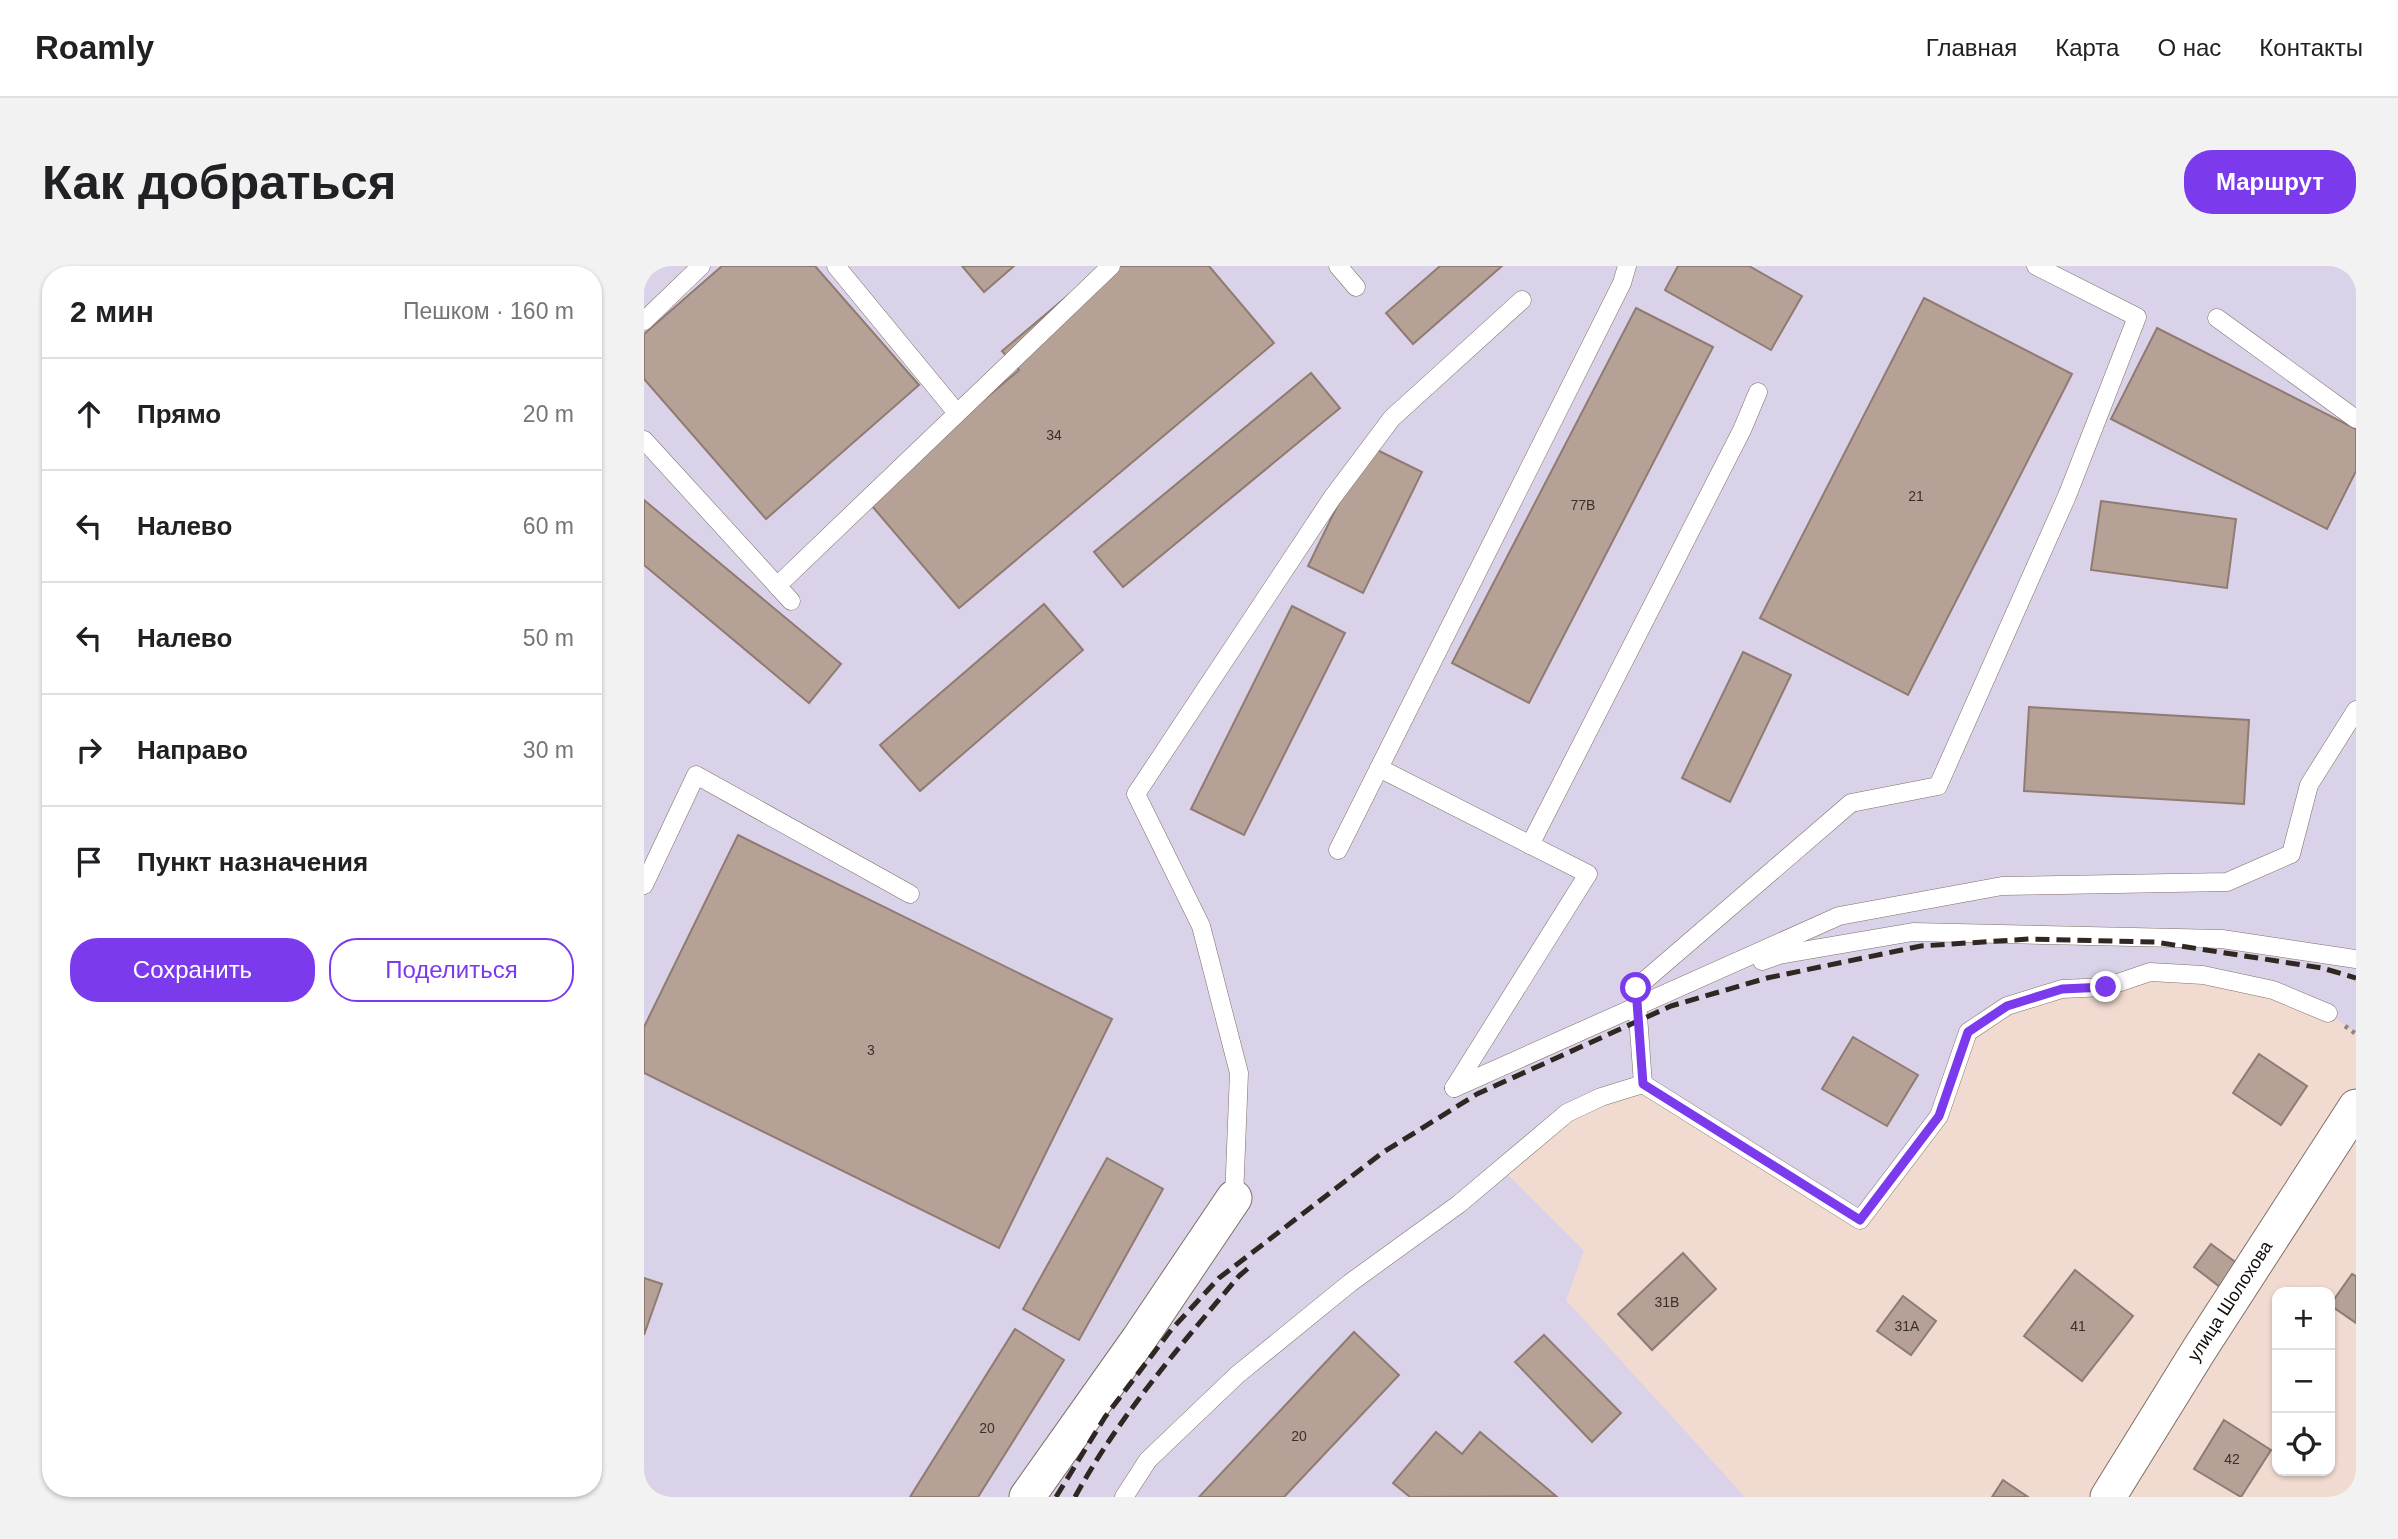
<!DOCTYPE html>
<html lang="ru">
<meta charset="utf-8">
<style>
:root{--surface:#fff;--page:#f2f2f2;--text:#202124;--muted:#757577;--line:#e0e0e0;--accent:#7c3aed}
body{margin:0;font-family:Arial,sans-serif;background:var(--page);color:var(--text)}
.controls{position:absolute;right:21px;bottom:21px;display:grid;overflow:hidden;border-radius:14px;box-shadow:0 2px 5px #0004}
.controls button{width:63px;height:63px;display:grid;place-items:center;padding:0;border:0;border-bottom:2px solid var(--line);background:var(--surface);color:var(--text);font:35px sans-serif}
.stop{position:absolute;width:21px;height:21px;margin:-16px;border:5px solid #7c3aed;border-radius:50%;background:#fff}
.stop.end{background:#7c3aed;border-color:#fff;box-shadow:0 2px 7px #0008}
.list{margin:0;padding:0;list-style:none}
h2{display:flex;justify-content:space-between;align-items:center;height:91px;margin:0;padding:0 28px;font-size:30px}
h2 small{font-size:23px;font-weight:400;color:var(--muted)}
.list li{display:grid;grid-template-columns:46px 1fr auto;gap:21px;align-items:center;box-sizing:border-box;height:112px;padding:0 28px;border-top:2px solid var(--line)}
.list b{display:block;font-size:26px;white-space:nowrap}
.list em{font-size:23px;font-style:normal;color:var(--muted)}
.actions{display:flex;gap:14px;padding:21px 28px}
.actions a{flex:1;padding:16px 0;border:2px solid var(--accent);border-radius:28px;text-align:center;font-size:24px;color:var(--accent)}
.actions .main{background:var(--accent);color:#fff}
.icon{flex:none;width:38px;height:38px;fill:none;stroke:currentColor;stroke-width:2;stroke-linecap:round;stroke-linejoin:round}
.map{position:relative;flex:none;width:1712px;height:1231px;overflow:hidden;border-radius:28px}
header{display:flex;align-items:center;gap:42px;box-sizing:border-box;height:98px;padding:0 35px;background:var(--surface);border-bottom:2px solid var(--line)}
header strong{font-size:33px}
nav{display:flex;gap:38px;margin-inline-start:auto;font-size:24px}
.intro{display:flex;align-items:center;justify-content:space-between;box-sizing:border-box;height:168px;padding:0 42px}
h1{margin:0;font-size:49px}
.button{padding:18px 32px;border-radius:28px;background:var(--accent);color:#fff;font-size:24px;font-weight:700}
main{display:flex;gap:42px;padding:0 42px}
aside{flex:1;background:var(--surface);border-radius:28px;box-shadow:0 2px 5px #0004}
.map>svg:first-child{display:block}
.industrial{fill:#dad2e8}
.building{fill:#b6a197;stroke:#8f7b72;stroke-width:2}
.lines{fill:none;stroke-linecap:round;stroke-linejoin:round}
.service-casing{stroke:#816e65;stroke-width:19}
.minor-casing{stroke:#816e65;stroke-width:37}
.path{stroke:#92837c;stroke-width:4.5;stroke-dasharray:3.5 5;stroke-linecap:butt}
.service{stroke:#fff;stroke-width:18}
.minor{stroke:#fff;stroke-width:35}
.rail{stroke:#302723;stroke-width:5;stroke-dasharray:14 7;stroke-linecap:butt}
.route{stroke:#7c3aed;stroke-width:9}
.labels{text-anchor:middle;stroke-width:5;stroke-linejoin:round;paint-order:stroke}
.number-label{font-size:14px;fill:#3a302b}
.street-label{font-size:18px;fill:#110a07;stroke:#fff}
</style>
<header>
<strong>Roamly</strong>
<nav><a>Главная</a><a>Карта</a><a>О нас</a><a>Контакты</a></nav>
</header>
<div class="intro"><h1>Как добраться</h1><a class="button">Маршрут</a></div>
<main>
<aside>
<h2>2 мин<small>Пешком · 160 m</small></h2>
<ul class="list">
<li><svg class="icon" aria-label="ahead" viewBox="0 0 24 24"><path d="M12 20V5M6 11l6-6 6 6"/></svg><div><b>Прямо</b></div><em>20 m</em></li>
<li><svg class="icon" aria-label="left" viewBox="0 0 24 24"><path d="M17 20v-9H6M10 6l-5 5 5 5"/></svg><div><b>Налево</b></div><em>60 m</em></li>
<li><svg class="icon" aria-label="left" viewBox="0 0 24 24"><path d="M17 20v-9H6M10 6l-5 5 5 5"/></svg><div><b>Налево</b></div><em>50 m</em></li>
<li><svg class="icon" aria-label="right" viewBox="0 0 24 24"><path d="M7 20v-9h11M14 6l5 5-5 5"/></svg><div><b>Направо</b></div><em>30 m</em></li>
<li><svg class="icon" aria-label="arrive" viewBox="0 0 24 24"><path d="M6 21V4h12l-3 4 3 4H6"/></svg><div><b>Пункт назначения</b></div></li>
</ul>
<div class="actions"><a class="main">Сохранить</a><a>Поделиться</a></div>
</aside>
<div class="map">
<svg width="1712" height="1231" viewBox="0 0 1712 1231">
<rect width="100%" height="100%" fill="#f1dbd1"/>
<polygon class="industrial" points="0,0 1712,0 1712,767 1684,747 1559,709 1417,723 1324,766 1295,850 1216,954 999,818 957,831 858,903 940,985 922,1034 1101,1231 0,1231"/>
<g class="building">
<polygon points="78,0 171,0 275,119 122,253 0,113 0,68"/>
<polygon points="318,0 370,0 340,26"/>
<polygon points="459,0 565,0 630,77 315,342 222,233 375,104 358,85"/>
<polygon points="796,0 858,0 769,78 742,47"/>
<polygon points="1034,0 1105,0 1158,30 1127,84 1021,24"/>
<polygon points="1280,32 1428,108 1264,429 1116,352"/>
<polygon points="992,42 1069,81 885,437 808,397"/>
<polygon points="1513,62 1712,163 1712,205 1683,263 1467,153"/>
<polygon points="667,107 696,142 479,321 450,286"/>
<polygon points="723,179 778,206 719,327 664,300"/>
<polygon points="0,234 197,398 165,437 0,299"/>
<polygon points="1457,235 1592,253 1583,322 1447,304"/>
<polygon points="400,338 439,384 276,525 236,479"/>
<polygon points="648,340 701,367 600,569 547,543"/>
<polygon points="1099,386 1147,409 1086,536 1038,512"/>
<polygon points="1385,441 1605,454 1600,538 1380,525"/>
<polygon points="94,569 468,753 355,982 0,807 0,761"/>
<polygon points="1209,771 1274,809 1243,860 1178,823"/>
<polygon points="1615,788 1663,820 1637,859 1589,827"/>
<polygon points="463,892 519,923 435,1074 379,1043"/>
<polygon points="1567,978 1594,998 1576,1021 1550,1001"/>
<polygon points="1039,987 1072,1023 1008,1084 974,1048"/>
<polygon points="1431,1004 1489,1050 1438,1115 1380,1070"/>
<polygon points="1708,1008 1712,1010 1712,1057 1686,1039"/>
<polygon points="0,1012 18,1018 0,1069"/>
<polygon points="1259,1030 1292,1055 1267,1089 1233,1065"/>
<polygon points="371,1063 420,1094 334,1231 266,1231"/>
<polygon points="710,1066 755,1109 640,1231 555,1231"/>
<polygon points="900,1069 977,1147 948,1176 871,1096"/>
<polygon points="1580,1154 1627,1184 1597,1231 1550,1203"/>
<polygon points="792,1166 818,1188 836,1166 912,1230 766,1231 749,1217"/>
<polygon points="1359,1214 1384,1231 1348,1231"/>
</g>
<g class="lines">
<g class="service-casing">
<g id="service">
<polyline points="192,0 313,147"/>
<polyline points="694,0 712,21"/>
<polyline points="1573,52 1712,153"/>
<polyline points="0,55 57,0"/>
<polyline points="0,174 147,335"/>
<polyline points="133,320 467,0"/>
<polyline points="735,502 944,608 810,822"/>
<polyline points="886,579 1098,164 1114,126"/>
<polyline points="694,584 978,17 983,0"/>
<polyline points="0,619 52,509 266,628"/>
<polyline points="1118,695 1135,689 1269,666 1578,673 1712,693"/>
<polyline points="999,818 992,722 1207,537 1294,520 1423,230 1493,51 1392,0"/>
<polyline points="810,822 1195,650 1358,620 1583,616 1647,588 1665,519 1712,444"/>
<polyline points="590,932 595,807 557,660 492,528 688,232 748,152 878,34"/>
<polyline points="480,1231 504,1194 593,1109 706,1017 815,938 923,847 957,831 999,818 1216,954 1295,850 1324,766 1363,740 1418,723 1462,721 1506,706 1559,709 1629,724 1684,747"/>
</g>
</g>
<g class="minor-casing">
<g id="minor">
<polyline points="383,1231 495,1073 590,932"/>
<polyline points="1464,1231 1555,1084 1712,841"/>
</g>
</g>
<polyline class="path" points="1701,760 1712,768"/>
<use href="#service" class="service"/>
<use href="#minor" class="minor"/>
<g class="rail">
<polyline points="412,1231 461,1151 527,1064 575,1012 738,887 833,828 1027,740 1123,712 1277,680 1385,673 1511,676 1678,702 1712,712"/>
<path d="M431,1231c44,-81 105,-151 164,-221l13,-11"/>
</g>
</g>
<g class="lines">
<polyline class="route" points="992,722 999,818 1216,954 1295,850 1324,766 1363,740 1418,723 1462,721"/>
</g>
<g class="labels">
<g class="number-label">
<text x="410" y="174">34</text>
<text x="1272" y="235">21</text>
<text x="939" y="244">77В</text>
<text x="227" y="789">3</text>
<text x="1023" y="1041">31В</text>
<text x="1263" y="1065">31А</text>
<text x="1434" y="1065">41</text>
<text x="343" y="1167">20</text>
<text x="655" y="1175">20</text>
<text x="1588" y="1198">42</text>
</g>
<g class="street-label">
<text transform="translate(1586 1035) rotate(-57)" y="6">улица Шолохова</text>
</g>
</g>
</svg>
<div class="controls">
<button>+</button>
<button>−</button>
<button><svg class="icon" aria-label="locate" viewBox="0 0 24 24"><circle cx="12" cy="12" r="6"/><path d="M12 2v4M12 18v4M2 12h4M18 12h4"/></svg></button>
</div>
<div class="stop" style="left:992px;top:722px"></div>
<div class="stop end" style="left:1462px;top:721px"></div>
</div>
</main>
